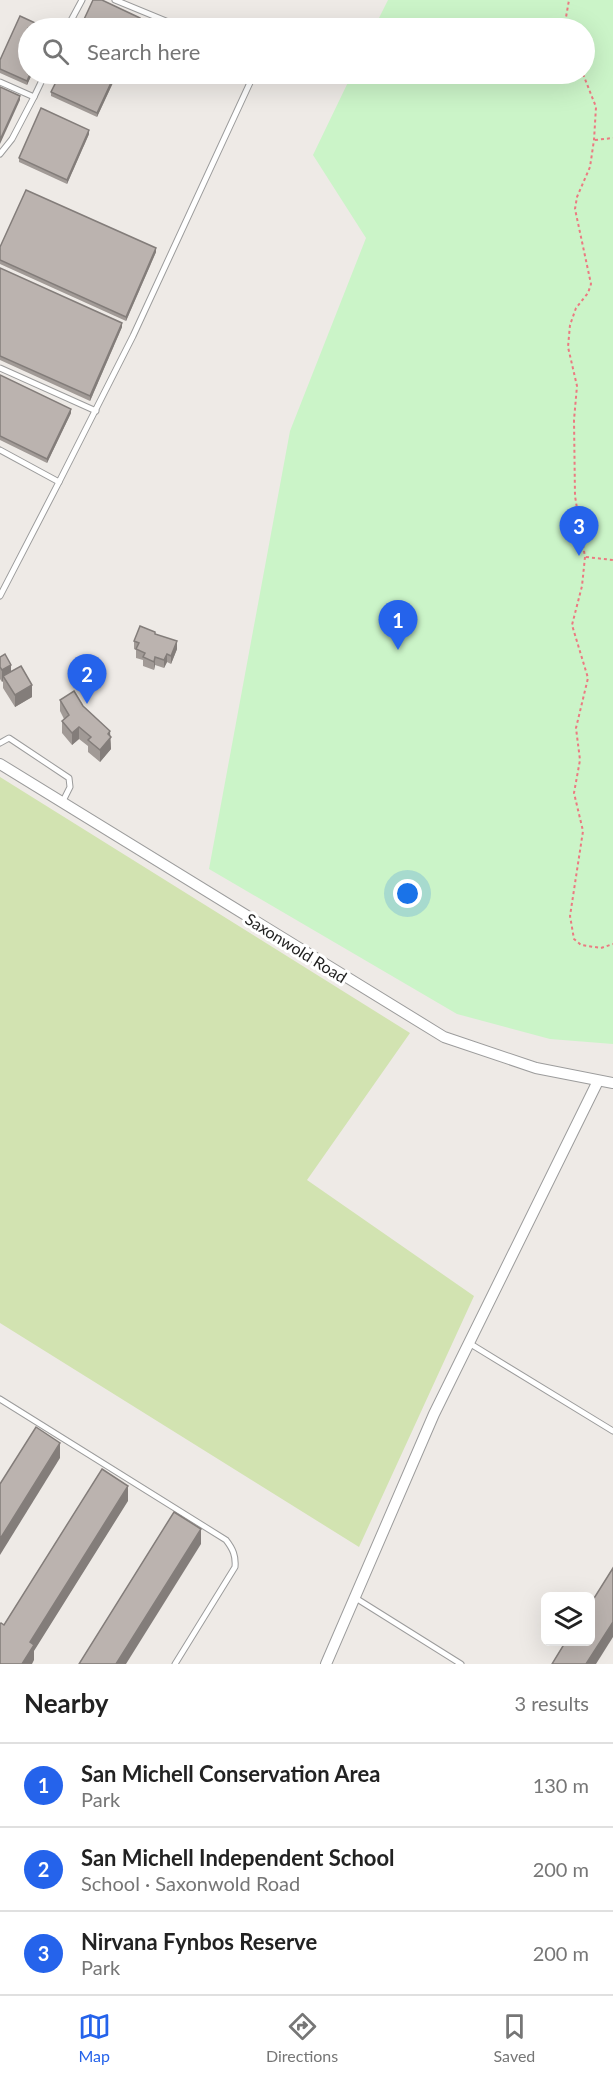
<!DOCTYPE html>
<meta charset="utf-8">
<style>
:root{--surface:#fff;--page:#f2f2f2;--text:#222;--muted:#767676;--line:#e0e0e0;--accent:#2563eb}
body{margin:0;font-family:Lato,sans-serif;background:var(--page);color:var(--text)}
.controls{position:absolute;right:18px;bottom:18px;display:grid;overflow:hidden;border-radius:9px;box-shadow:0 6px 24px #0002}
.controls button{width:54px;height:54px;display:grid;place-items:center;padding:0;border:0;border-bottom:2px solid var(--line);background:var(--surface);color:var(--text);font:30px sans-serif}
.you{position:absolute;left:408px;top:894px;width:21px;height:21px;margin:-15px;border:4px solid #fff;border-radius:50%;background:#1a73e8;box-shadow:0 0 0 9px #1a73e833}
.badge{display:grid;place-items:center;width:39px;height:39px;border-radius:50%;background:var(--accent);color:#fff;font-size:20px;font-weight:700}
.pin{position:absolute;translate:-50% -50px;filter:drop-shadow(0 2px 3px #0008)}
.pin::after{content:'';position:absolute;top:32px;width:21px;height:18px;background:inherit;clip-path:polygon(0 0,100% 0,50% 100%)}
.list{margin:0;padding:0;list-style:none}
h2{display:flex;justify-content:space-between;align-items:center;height:78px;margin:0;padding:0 24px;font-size:26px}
h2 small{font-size:20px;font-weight:400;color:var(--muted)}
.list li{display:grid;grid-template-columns:39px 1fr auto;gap:18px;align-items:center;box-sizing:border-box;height:84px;padding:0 24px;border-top:2px solid var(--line)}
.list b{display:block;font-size:22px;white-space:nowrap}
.list p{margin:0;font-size:20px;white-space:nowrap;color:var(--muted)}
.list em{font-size:20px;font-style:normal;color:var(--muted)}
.icon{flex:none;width:33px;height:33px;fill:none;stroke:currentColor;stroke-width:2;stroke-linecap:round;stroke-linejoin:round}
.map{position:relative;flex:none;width:613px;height:1664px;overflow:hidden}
.search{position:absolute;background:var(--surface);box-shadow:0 6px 24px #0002;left:18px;right:18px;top:18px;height:66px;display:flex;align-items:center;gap:15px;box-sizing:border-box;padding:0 21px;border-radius:33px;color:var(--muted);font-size:22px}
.sheet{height:330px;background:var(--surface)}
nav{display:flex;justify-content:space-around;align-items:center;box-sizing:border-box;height:84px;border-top:2px solid var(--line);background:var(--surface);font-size:16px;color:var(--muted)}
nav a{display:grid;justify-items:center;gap:3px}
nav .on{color:var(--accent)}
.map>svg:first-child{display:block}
.grass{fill:#d2e3b1}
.park{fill:#cbf4c8}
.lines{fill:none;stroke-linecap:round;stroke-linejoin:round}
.lane-casing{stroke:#9c9c9c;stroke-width:7}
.street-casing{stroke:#9c9c9c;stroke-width:12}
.path{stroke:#eb7a81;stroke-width:2;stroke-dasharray:3 3;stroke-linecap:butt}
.lane{stroke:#fff;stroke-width:5}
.street{stroke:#fff;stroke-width:10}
.wall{fill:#a19a96}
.shaded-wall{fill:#837d7a}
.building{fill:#bbb3af;stroke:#837d7a;stroke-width:1.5}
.labels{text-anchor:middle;stroke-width:6;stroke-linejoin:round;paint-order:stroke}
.street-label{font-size:16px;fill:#1f1f1f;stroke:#fff}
</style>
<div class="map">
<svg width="613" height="1664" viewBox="0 0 613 1664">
<rect width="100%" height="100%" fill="#eeeae6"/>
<polygon class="grass" points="0,777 410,1033 307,1180 474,1296 359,1547 0,1323"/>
<polygon class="park" points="388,0 613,0 613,1044 550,1039 457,1014 209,869 290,431 366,238 313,155 352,74 584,74 584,28 374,28"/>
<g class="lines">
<g class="lane-casing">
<g id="lane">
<polyline points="115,0 183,28"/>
<polyline points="67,28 82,0"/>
<polyline points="0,82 34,97 45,74"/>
<polyline points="0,154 12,139 34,97"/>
<polyline points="0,368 96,411"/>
<polyline points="0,450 59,482 133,336 254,74"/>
<polyline points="0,596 59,482"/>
<polyline points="0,743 9,738 69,778 70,787 62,803"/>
<polyline points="469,1343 613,1431"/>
<path d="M0,1399l226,141c7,9 10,16 9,27l-60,97"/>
<polyline points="354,1597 461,1664"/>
</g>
</g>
<g class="street-casing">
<g id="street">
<polyline points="0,764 444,1037 536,1068 613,1083"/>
<polyline points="326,1664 434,1414 598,1081"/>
</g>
</g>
<g class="path">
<polyline points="567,28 565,23 569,0"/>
<polyline points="583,74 596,107 594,140 590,167 577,197 575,209 591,284 588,293 576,308 570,325 568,347 577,386 574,420 575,496 585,557 582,586 572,625 588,678 576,728 580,760 574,793 583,831 570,916 574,939 581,945 601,948 613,944"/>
<polyline points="595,140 613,138"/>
<polyline points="586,557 613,560"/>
</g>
<use href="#lane" class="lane"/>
<use href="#street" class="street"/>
</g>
<g class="wall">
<polygon points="0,60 28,74 32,74 27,85 0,73"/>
<polygon points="117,74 97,117 51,96 51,92"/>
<polygon points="89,134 67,184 19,162 19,158"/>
<polygon points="0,247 156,252 126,321 0,264"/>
<polygon points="0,268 122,327 90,401 0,360"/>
<polygon points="0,375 71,413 47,463 0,440"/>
<polygon points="155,634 177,649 171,664 167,662 164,668 155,665 154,670 143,666 143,660 136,658 136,650 134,649 134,641"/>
<polygon points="0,657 32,697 15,707 3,688 3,681 2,682 0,679"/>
<polygon points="60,700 110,736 111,749 100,762 88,752 88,746 79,739 72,745 62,733 62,721 64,719 60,711"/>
</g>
<g class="shaded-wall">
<polygon points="30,74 32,74 27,85 27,81"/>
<polygon points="115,74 117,74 97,117 97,113"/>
<polygon points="20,96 20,100 0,144 0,140"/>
<polygon points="89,130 89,134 67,184 67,180"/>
<polygon points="156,248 156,252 126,321 126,317"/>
<polygon points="122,323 122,327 90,401 90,396"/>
<polygon points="71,409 71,413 47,463 47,459"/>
<polygon points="177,641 177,649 171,664 171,656"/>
<polygon points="167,654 167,662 164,668 164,660"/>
<polygon points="155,657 155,665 154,670 154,662"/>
<polygon points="11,665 11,677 3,676 3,681 2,682 2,670"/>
<polygon points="32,685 32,697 15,707 15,695"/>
<polygon points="79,727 79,739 72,745 72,733"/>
<polygon points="110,731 111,749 100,762 100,750"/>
<polygon points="60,1443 60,1458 0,1555 0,1539"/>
<polygon points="128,1486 128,1501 34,1651 34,1660 32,1664 22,1664 30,1642"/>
<polygon points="201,1529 201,1544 126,1664 116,1664"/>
<polygon points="613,1622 613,1637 596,1664 586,1664"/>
</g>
<g class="building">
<polygon points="93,0 102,0 140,18 136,28 80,28"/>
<polygon points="20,16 46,28 28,28 28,74 30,74 27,81 0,69 0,60"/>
<polygon points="60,74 115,74 97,113 51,92"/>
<polygon points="0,87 20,96 0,140"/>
<polygon points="41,108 89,130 67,180 19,158"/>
<polygon points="26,190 156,248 126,317 0,260 0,247"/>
<polygon points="0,268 122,323 90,396 0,356"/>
<polygon points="0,375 71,409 47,459 0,436"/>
<polygon points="140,626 155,632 155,634 177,641 171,656 167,654 164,660 155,657 154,662 143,657 145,653 136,649 139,643 134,641"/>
<polygon points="5,654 11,665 2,670 0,667 0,657"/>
<polygon points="21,666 32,685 15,695 3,676"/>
<polygon points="74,691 83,706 110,731 108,734 111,737 100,750 88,740 91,737 79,727 72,733 62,721 69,715 60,700"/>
<polygon points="36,1427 60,1443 0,1539 0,1484"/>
<polygon points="102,1469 128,1486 30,1642 34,1645 22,1664 0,1664 0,1624 1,1623 4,1625"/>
<polygon points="174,1512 201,1529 116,1664 79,1664"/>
<polygon points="613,1568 613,1622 586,1664 552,1664 566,1641 591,1641 591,1603"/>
</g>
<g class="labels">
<g class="street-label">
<text transform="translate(296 948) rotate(32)" y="6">Saxonwold Road</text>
</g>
</g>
</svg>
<div class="controls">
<button><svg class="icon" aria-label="layers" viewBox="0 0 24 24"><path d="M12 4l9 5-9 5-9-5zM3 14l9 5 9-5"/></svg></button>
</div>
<div class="you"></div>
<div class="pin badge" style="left:398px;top:650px">1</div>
<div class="pin badge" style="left:87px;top:704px">2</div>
<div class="pin badge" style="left:579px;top:556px">3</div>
<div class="search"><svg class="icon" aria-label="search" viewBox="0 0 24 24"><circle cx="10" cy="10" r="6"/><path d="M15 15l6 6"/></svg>Search here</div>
</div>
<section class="sheet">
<h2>Nearby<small>3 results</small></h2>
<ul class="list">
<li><span class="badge">1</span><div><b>San Michell Conservation Area</b><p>Park</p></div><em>130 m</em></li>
<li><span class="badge">2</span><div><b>San Michell Independent School</b><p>School · Saxonwold Road</p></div><em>200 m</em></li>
<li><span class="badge">3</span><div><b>Nirvana Fynbos Reserve</b><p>Park</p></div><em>200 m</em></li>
</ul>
</section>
<nav>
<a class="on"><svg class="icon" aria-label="map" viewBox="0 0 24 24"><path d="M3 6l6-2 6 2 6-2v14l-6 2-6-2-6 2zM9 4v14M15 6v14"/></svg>Map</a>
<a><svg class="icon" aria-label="directions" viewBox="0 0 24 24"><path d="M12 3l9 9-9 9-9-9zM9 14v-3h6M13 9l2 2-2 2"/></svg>Directions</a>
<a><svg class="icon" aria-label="saved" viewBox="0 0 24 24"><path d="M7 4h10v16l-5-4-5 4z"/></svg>Saved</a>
</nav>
